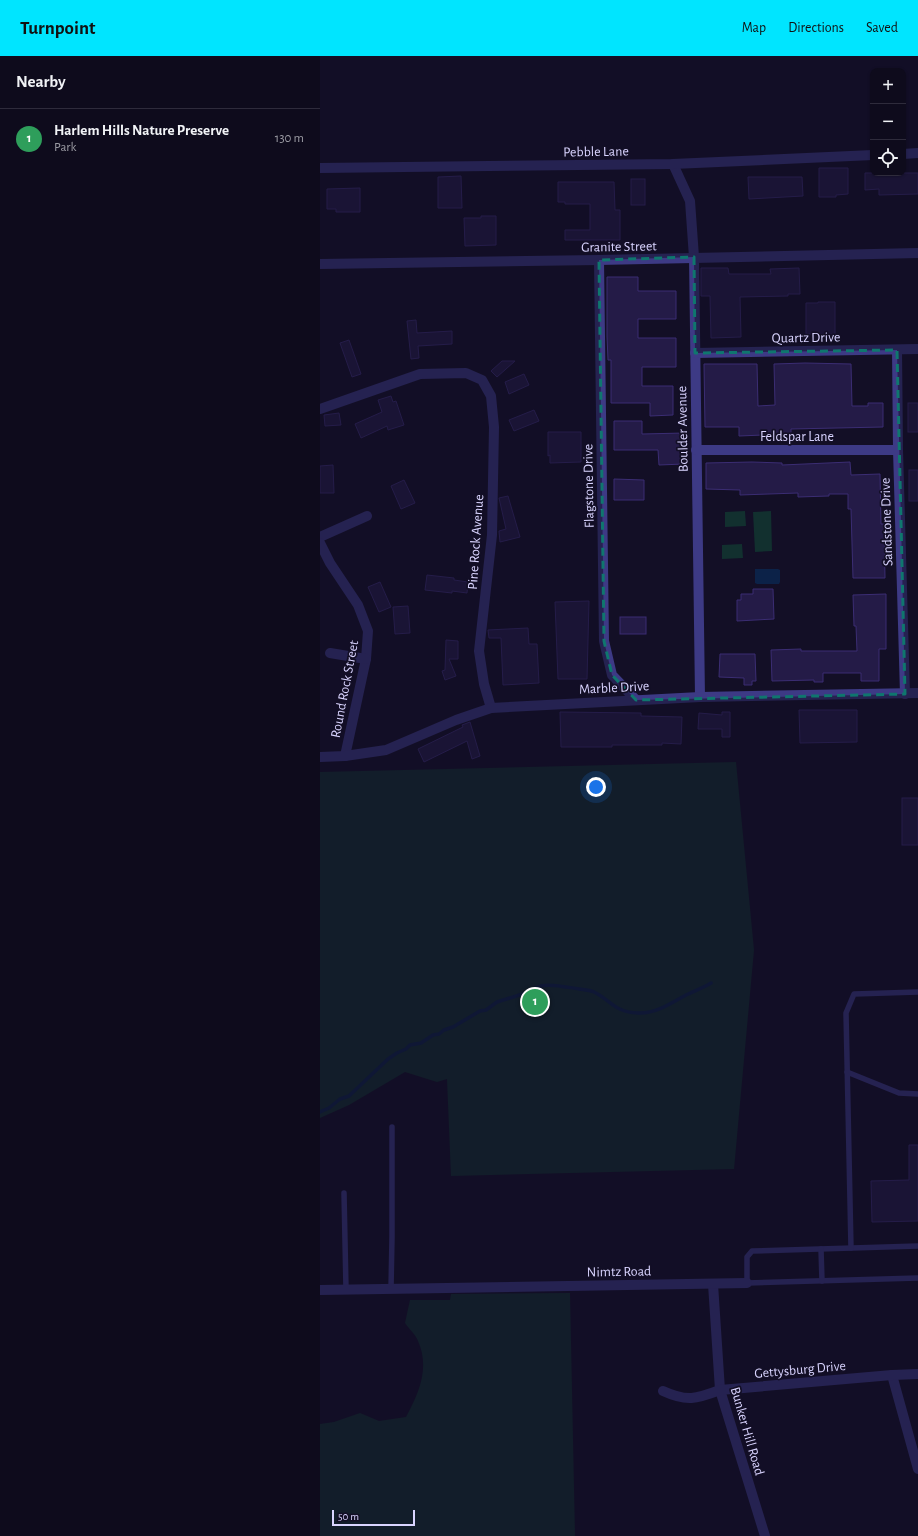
<!DOCTYPE html>
<meta charset="utf-8">
<style>
:root{--surface:#0e0b1c;--page:#171425;--text:#f1f3f6;--muted:#9b9ba3;--line:#2e2b3b;--accent:#00e5ff}
body{margin:0;font-family:"Alegreya Sans",sans-serif;background:var(--page);color:var(--text)}
.controls{position:absolute;right:12px;top:12px;display:grid;overflow:hidden;border-radius:8px;box-shadow:0 1px 3px #0004}
.controls button{width:36px;height:36px;display:grid;place-items:center;padding:0;border:0;border-bottom:1px solid var(--line);background:var(--surface);color:var(--text);font:20px sans-serif}
.scale{position:absolute;left:12px;bottom:10px;width:83px;box-sizing:border-box;padding-left:4px;border:2px solid #d9d4ff;border-top:0;font-size:11px;line-height:14px;white-space:nowrap;color:#d9d4ff;-webkit-text-stroke:3px #130f26;paint-order:stroke}
.you{position:absolute;left:276px;top:731px;width:14px;height:14px;margin:-10px;border:3px solid #fff;border-radius:50%;background:#1a73e8;box-shadow:0 0 0 6px #1a73e833}
.badge{display:grid;place-items:center;width:26px;height:26px;border-radius:50%;background:var(--accent);color:#fff;font-size:13px;font-weight:700}
.pin{position:absolute;translate:-50% -50%;border:2px solid #fff;box-shadow:0 1px 4px #0006}
.list{margin:0;padding:0;list-style:none}
h2{display:flex;justify-content:space-between;align-items:center;height:52px;margin:0;padding:0 16px;font-size:17px}
h2 small{font-size:13px;font-weight:400;color:var(--muted)}
.list li{display:grid;grid-template-columns:26px 1fr auto;gap:12px;align-items:center;box-sizing:border-box;height:60px;padding:0 16px;border-top:1px solid var(--line)}
.list b{display:block;font-size:15px;white-space:nowrap}
.list p{margin:0;font-size:13px;white-space:nowrap;color:var(--muted)}
.list em{font-size:13px;font-style:normal;color:var(--muted)}
.icon{flex:none;width:22px;height:22px;fill:none;stroke:currentColor;stroke-width:2;stroke-linecap:round;stroke-linejoin:round}
.map{position:relative;flex:none;width:598px;height:1480px;overflow:hidden}
header{display:flex;align-items:center;gap:24px;box-sizing:border-box;height:56px;padding:0 20px;background:var(--accent);color:#111}
header strong{font-size:19px}
nav{display:flex;gap:22px;margin-inline-start:auto;font-size:14px}
main{display:flex}
aside{flex:1;background:var(--surface)}
.map>svg:first-child{display:block}
.green{fill:#12302f}
.water{fill:#0c2248}
.lines{fill:none;stroke-linecap:round;stroke-linejoin:round}
.stream{stroke:#0c2248;stroke-width:3.5}
.building{fill:#241b47;stroke:#3b2d73}
.service{stroke:#3d3a85;stroke-width:5.5}
.minor{stroke:#3d3a85;stroke-width:10}
.marked{fill:none;stroke:#0f766e;stroke-width:3;stroke-dasharray:8 5;stroke-linejoin:round}
.labels{text-anchor:middle;stroke-width:3.5;stroke-linejoin:round;paint-order:stroke}
.street-label{font-size:14px;fill:#d9d4ff;stroke:#130f26}
</style>
<header>
<strong>Turnpoint</strong>
<nav><a>Map</a><a>Directions</a><a>Saved</a></nav>
</header>
<main>
<aside>
<h2>Nearby<small></small></h2>
<ul class="list">
<li><span class="badge" style="background:#2e9e5b">1</span><div><b>Harlem Hills Nature Preserve</b><p>Park</p></div><em>130 m</em></li>
</ul>
</aside>
<div class="map">
<svg width="598" height="1480" viewBox="0 0 598 1480">
<rect width="100%" height="100%" fill="#130f26"/>
<g class="green">
<polygon points="425,455 426,470 405,471 405,456"/>
<polygon points="451,455 452,495 435,496 433,456"/>
<polygon points="422,488 423,502 402,503 402,489"/>
<polygon points="416,706 434,894 414,1113 131,1120 127,1023 117,1026 85,1016 29,1049 0,1062 0,716"/>
<path d="M250,1237l5,243h-255v-112l14,-2 26,-9 19,8 27,-4c13,-24 24,-49 12,-76 -2,-6 -9,-12 -13,-18l5,-23h40l1,-6z"/>
</g>
<polygon class="water" points="435,513 458,513 460,514 460,526 459,528 437,528 435,527"/>
<g class="lines">
<path class="stream" d="M0,1056l9,-4 11,-9 9,-3 39,-37 9,-6 9,-4 4,-4 11,-2 12,-8 6,-1 5,-4 9,-3 27,-16 6,-1 11,-8 32,-10c12,-12 35,-5 50,-3 5,1 11,1 15,3 18,9 20,20 44,21 17,1 34,-10 48,-18 8,-4 17,-7 25,-12"/>
</g>
<g class="building">
<polygon points="499,112 528,112 528,138 516,139 516,141 499,141"/>
<polygon points="545,117 598,117 598,138 559,139 559,133 545,134"/>
<polygon points="141,120 142,152 118,152 118,121"/>
<polygon points="428,121 482,121 483,140 429,143"/>
<rect x="311" y="123" width="14" height="26"/>
<polygon points="238,126 294,126 295,154 300,154 300,184 245,184 245,174 270,174 270,148 245,148 245,146 238,146"/>
<polygon points="40,132 40,156 16,156 16,153 7,153 7,133"/>
<polygon points="161,160 176,160 176,189 145,190 144,162 161,162"/>
<polygon points="381,212 408,212 409,218 451,218 450,213 479,212 480,238 468,238 468,240 420,241 421,281 391,282 390,240 381,240"/>
<polygon points="287,221 318,221 318,235 356,235 356,263 318,263 318,282 356,282 356,311 322,311 322,330 353,330 353,359 330,360 330,347 291,347 291,304 288,304 287,280"/>
<polygon points="498,246 515,246 515,278 486,278 486,247 498,247"/>
<polygon points="96,264 97,277 132,275 132,288 98,290 99,302 91,303 87,265"/>
<polygon points="29,284 41,318 32,321 20,287"/>
<polygon points="182,305 195,305 177,321 171,315"/>
<polygon points="485,307 531,308 532,350 548,350 548,347 563,347 563,371 471,373 471,382 443,382 443,379 419,380 419,371 385,371 384,308 437,308 438,350 455,349 454,308"/>
<polygon points="204,318 209,329 189,338 185,326"/>
<polygon points="71,340 73,346 76,345 84,369 68,374 67,370 41,382 35,368 62,356 58,344"/>
<rect x="588" y="347" width="10" height="29"/>
<polygon points="214,354 219,365 194,375 189,364"/>
<polygon points="19,357 21,369 5,370 4,359"/>
<polygon points="294,365 322,365 322,378 364,377 364,408 339,409 338,394 294,394"/>
<polygon points="228,376 261,376 261,406 230,407 230,399 228,400"/>
<polygon points="432,406 462,407 462,409 530,406 531,419 560,418 561,468 564,468 565,522 533,522 531,453 528,453 528,438 509,438 509,440 478,441 478,437 420,439 420,434 386,433 386,407"/>
<polygon points="13,409 14,437 0,437 0,410"/>
<rect x="589" y="414" width="9" height="31"/>
<polygon points="294,423 324,424 324,444 294,444"/>
<polygon points="84,424 95,447 81,453 71,430"/>
<polygon points="188,440 200,481 180,486 179,475 186,473 179,442"/>
<polygon points="107,519 134,522 134,524 148,526 147,537 132,535 132,537 105,534"/>
<polygon points="60,526 71,551 59,556 48,531"/>
<polygon points="433,533 453,533 454,563 417,565 417,544 421,544 421,538 433,538"/>
<polygon points="566,538 566,593 559,593 559,625 541,625 541,617 503,617 503,626 494,626 494,624 452,625 451,594 481,593 481,595 537,595 536,570 534,570 533,539"/>
<polygon points="269,545 267,623 238,623 235,546"/>
<polygon points="88,550 90,577 75,578 73,551"/>
<rect x="300" y="561" width="26" height="17"/>
<polygon points="208,572 209,588 217,588 219,627 183,629 181,582 169,582 168,574"/>
<polygon points="126,584 138,585 138,603 129,603 136,620 125,624 122,615 125,614"/>
<polygon points="400,598 435,598 436,625 432,625 432,629 424,629 424,622 399,621"/>
<polygon points="479,654 537,654 537,686 480,687"/>
<polygon points="240,656 321,657 321,660 362,661 361,688 342,687 342,689 292,689 292,691 241,691"/>
<polygon points="402,656 410,656 410,681 402,681 402,673 378,673 379,657 402,659"/>
<polygon points="150,666 160,700 152,703 147,685 104,706 98,693 143,671 142,669"/>
<rect x="582" y="742" width="16" height="47"/>
<polygon points="589,1089 598,1089 598,1165 552,1166 551,1125 589,1124"/>
</g>
<g class="lines">
<g class="service">
<polyline points="527,1016 579,1037 598,1038"/>
<polyline points="24,1137 26,1233"/>
<polyline points="598,1190 432,1195 427,1201 427,1227 598,1222"/>
<polyline points="531,1192 526,957 534,938 598,936"/>
<polyline points="501,1193 502,1225"/>
<polyline points="71,1233 72,1181 72,1071"/>
</g>
<g class="minor">
<polyline points="583,98 598,97"/>
<polyline points="353,108 370,145 374,201 380,641"/>
<polyline points="0,112 353,108 553,99"/>
<polyline points="279,204 284,585 292,619 316,644"/>
<polyline points="0,208 279,204 598,197"/>
<polyline points="577,294 578,394 585,638"/>
<polyline points="375,297 598,293"/>
<polyline points="0,353 100,318 146,317 162,324 171,340 174,371 172,479 159,595 164,628 171,652"/>
<polyline points="376,394 578,394"/>
<polyline points="0,481 47,460"/>
<polyline points="0,487 10,507 38,549 48,575 46,603 25,700"/>
<polyline points="10,597 46,603"/>
<polyline points="0,701 25,700 66,694 136,664 171,652 380,641 598,637"/>
<polyline points="393,1228 400,1334 445,1480"/>
<polyline points="0,1234 427,1227"/>
<polyline points="572,1319 598,1413"/>
<path d="M343,1335c24,11 33,8 57,-1l172,-15 26,-1"/>
</g>
</g>
<path d="M0 0H598V1480H0ZM374,201l1,96 202,-3 8,344 -269,6 -24,-25 -8,-34 -5,-381z" fill="#130f26" fill-opacity=".55" fill-rule="evenodd"/>
<path class="marked" d="M374,201l1,96 202,-3 8,344 -269,6 -24,-25 -8,-34 -5,-381z"/>
<g class="labels">
<g class="street-label">
<text transform="translate(276 95) rotate(-1)" y="5">Pebble Lane</text>
<text transform="translate(299 190) rotate(-1)" y="5">Granite Street</text>
<text transform="translate(486 281) rotate(-1)" y="5">Quartz Drive</text>
<text transform="translate(362 373) rotate(-91)" y="5">Boulder Avenue</text>
<text x="477" y="385">Feldspar Lane</text>
<text transform="translate(268 430) rotate(-91)" y="5">Flagstone Drive</text>
<text transform="translate(566 466) rotate(-92)" y="5">Sandstone Drive</text>
<text transform="translate(155 486) rotate(-86)" y="5">Pine Rock Avenue</text>
<text transform="translate(294 631) rotate(-3)" y="5">Marble Drive</text>
<text transform="translate(24 633) rotate(-79)" y="5">Round Rock Street</text>
<text transform="translate(299 1215) rotate(-1)" y="5">Nimtz Road</text>
<text transform="translate(480 1313) rotate(-5)" y="5">Gettysburg Drive</text>
<text transform="translate(428 1375) rotate(74)" y="5">Bunker Hill Road</text>
</g>
</g>
</svg>
<div class="controls">
<button>+</button>
<button>−</button>
<button><svg class="icon" aria-label="locate" viewBox="0 0 24 24"><circle cx="12" cy="12" r="6"/><path d="M12 2v4M12 18v4M2 12h4M18 12h4"/></svg></button>
</div>
<div class="scale">50 m</div>
<div class="you"></div>
<div class="pin badge" style="left:215px;top:946px;background:#2e9e5b">1</div>
</div>
</main>
